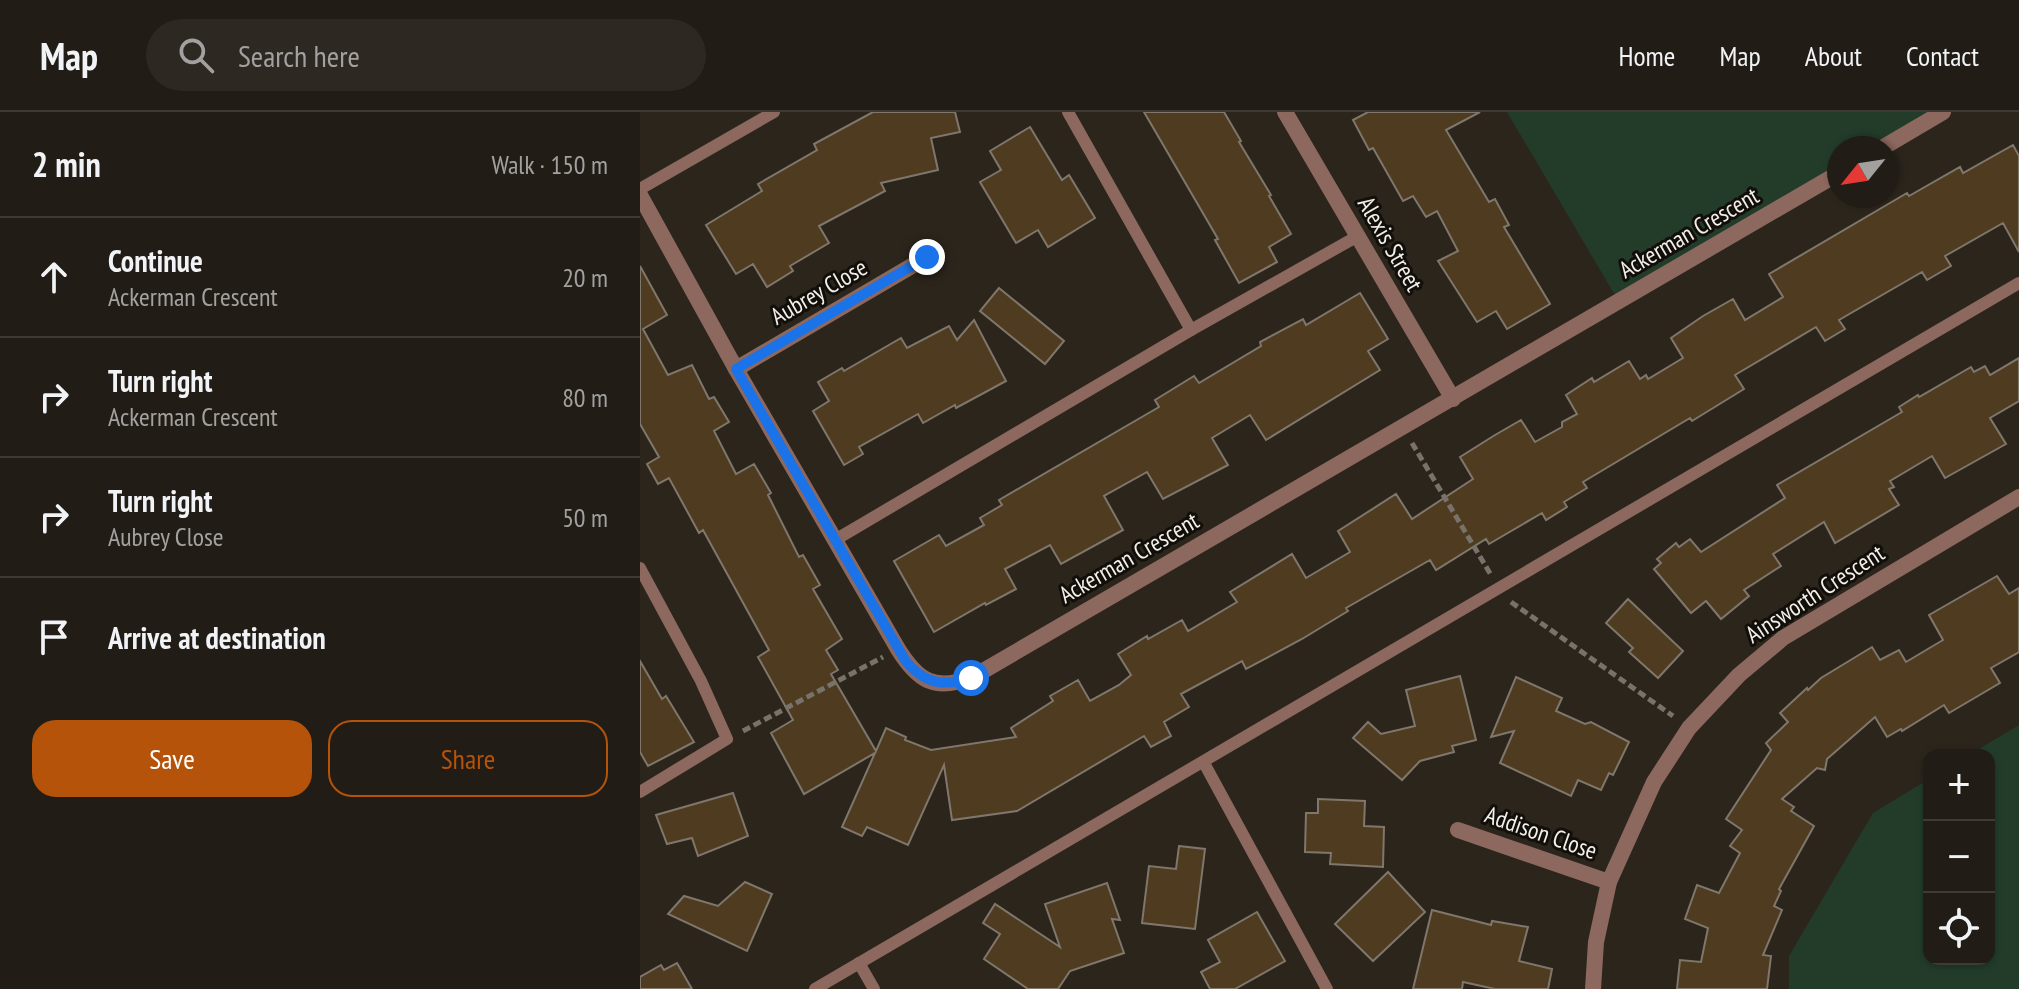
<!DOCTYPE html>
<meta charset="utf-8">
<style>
:root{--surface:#211c15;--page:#2d2922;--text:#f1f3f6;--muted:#a2a1a0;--line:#3e3a34;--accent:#b45309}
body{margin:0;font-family:"PT Sans Narrow",sans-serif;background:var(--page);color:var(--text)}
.controls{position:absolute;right:24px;bottom:24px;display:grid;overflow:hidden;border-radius:16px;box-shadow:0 2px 6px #0004}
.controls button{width:72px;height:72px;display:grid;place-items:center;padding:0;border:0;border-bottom:2px solid var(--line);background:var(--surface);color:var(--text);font:40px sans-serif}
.compass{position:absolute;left:1187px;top:24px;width:72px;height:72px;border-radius:50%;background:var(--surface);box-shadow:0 2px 6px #0004;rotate:240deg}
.stop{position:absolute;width:24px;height:24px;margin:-18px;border:6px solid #1a73e8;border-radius:50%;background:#fff}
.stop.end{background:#1a73e8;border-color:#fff;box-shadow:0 2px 8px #0008}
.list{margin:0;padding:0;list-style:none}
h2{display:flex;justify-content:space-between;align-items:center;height:104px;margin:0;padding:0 32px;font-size:34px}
h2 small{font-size:26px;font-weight:400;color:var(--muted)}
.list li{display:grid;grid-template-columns:52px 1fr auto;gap:24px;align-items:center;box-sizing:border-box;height:120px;padding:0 32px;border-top:2px solid var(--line)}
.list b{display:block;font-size:30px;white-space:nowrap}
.list p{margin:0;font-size:26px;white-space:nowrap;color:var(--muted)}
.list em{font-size:26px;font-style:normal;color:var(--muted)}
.actions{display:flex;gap:16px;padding:24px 32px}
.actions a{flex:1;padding:18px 0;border:2px solid var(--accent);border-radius:24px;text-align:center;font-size:28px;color:var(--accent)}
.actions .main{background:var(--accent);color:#fff}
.icon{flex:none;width:44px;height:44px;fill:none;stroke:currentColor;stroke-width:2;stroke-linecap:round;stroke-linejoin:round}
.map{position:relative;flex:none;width:1379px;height:877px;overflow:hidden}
header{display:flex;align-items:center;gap:48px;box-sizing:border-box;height:112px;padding:0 40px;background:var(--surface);border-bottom:2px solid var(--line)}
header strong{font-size:38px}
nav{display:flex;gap:44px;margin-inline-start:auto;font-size:28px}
.search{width:560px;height:72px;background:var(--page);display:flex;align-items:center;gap:20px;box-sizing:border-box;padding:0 28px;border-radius:44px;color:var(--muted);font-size:30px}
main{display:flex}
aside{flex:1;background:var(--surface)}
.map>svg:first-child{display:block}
.green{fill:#233c2a}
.building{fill:#4e3b20;stroke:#7f776c;stroke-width:2}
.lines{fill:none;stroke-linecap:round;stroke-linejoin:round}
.path{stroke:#78726a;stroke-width:5;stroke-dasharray:8 4;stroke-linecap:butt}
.lane{stroke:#8c685f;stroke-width:12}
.street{stroke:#8c685f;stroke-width:16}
.route{stroke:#1a73e8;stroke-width:10}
.labels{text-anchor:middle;stroke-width:6;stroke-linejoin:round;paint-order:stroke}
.street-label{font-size:24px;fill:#f3efe9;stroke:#120f0b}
</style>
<header>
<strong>Map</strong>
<div class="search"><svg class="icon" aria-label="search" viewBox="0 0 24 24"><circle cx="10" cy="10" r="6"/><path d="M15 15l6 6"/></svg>Search here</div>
<nav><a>Home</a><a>Map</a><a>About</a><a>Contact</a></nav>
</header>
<main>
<aside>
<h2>2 min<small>Walk · 150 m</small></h2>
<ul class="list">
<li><svg class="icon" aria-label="ahead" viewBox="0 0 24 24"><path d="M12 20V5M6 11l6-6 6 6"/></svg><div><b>Continue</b><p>Ackerman Crescent</p></div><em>20 m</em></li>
<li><svg class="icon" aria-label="right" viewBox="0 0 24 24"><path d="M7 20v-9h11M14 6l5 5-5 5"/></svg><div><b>Turn right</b><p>Ackerman Crescent</p></div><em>80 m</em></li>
<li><svg class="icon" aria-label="right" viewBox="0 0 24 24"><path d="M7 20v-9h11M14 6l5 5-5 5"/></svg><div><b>Turn right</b><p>Aubrey Close</p></div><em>50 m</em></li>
<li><svg class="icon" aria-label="arrive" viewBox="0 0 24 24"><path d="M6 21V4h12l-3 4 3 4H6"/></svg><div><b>Arrive at destination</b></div></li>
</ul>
<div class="actions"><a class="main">Save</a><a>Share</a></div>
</aside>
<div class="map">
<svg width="1379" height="877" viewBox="0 0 1379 877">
<rect width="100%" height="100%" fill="#2c251c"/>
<g class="green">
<polygon points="867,0 1303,0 1242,36 1199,36 1199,61 979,190"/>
<polygon points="1379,613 1379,877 1149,877 1149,844 1233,701 1289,667 1289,847 1349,847 1349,643 1329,643"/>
</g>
<g class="building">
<polygon points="233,0 315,0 320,20 291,26 298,58 241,71 245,79 179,114 189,131 150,154 153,159 127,175 113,152 96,162 66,113 122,79 118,72 177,38 174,32"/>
<polygon points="504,0 584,0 601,29 599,30 631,83 629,84 651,122 629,135 637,150 599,171 575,128 578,127"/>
<polygon points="728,0 840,0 806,18 849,90 855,87 869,113 864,115 910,192 867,217 856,199 837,210 798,149 818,139 797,99 786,105 773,84 763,89 733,36 729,38 713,8"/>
<polygon points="390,15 422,68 429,63 455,106 408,135 398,118 376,131 340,70 361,58 350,39"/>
<polygon points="1373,33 1379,44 1379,140 1363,111 1305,144 1311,154 1287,168 1282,160 1199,208 1205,217 1185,229 1176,215 1095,263 1104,277 1052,309 1050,306 943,370 947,376 924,390 927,395 906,408 902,401 849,432 846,427 796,458 790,448 706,496 708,499 662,527 606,557 602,549 541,582 549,595 524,610 531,624 511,635 504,624 377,699 312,708 304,653 268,733 227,715 222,724 202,715 235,641 164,682 131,621 153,608 118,545 129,538 63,418 59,421 29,366 18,372 7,352 19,345 0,312 0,154 27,203 3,217 28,263 52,253 69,287 74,285 89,310 74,319 96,362 114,352 131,381 128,383 159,445 163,443 180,473 173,477 202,527 186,538 198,558 191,562 236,639 246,616 266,625 265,628 291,638 376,625 371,616 413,589 410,584 438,568 450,589 479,573 491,563 478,542 507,524 508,527 542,508 548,519 597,490 590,480 652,442 666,466 710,440 698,419 756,382 772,407 833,367 820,345 855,323 881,308 895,330 922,315 922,310 937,302 926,283 952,266 954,270 989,249 1000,267 1006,263 1008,267 1043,246 1031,226 1063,204 1093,187 1105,208 1143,185 1129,162 1267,81 1269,84 1320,55 1323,61"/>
<polygon points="359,176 424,229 405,252 340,199"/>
<polygon points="720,181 748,227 728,239 740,258 626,328 610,303 572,326 588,353 523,387 507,360 464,384 483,418 421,452 410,433 365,457 376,477 346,493 345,491 294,520 254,449 299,423 306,434 344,413 340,406 362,393 359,388 519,295 515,288 554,264 559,271 621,234 620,230 663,207 666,213"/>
<polygon points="334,208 366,269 316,296 315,293 283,311 278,302 219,335 223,342 204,353 173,299 189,289 178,270 202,256 204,259 261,226 267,236 309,214 317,228"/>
<polygon points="1379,246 1379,289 1350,306 1366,332 1305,366 1292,344 1250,369 1254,375 1249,377 1259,393 1195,431 1184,410 1133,442 1141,454 1104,478 1109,484 1081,507 1066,489 1051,501 1014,457 1021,451 1017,447 1036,431 1039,435 1050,427 1061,440 1145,386 1137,373 1262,300 1259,295 1278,283 1279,285 1331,255 1334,260 1345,254 1350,263"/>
<polygon points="1357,464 1369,482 1379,476 1379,540 1351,556 1360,571 1309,601 1304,593 1262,619 1261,617 1247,625 1235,605 1187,647 1185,658 1177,656 1142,687 1154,695 1151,699 1174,714 1139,777 1141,779 1134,794 1142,798 1123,843 1131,844 1127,877 1037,877 1040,848 1061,850 1068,816 1045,807 1057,773 1079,781 1100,741 1090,734 1102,718 1086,707 1131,638 1126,631 1148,610 1140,601 1167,576 1168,578 1181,566 1232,535 1240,548 1259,538 1266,550 1303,528 1289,503"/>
<polygon points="988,487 1043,539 1018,566 989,540 993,536 966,511"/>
<polygon points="0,549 22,587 26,584 54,630 8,654 0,640"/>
<polygon points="820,564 836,628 812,634 814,640 780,649 762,668 713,626 728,610 741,622 775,614 766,578"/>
<polygon points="876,565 922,586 916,599 945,612 951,610 989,630 973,663 969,661 961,678 938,668 931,684 860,651 874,619 851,625"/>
<polygon points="93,681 108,724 58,744 52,726 27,732 16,703"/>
<polygon points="678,687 725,689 724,714 744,715 743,755 690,752 691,741 665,740 666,701 678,701"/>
<polygon points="539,734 565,737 555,817 502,811 509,754 536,757"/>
<polygon points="748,760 785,800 733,849 695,812"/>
<polygon points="105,770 132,782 107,839 28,802 44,784 78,794"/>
<polygon points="467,771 480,808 472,807 484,841 430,859 418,877 388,877 344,847 360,822 343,811 355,792 420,835 405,792"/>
<polygon points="792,798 851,813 852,809 888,815 879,849 912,857 908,877 855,877 823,870 822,877 773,877"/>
<polygon points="617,800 645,849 595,877 570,877 561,860 580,850 568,828"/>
<polygon points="37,851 52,877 0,877 0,865 21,853 24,858"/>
</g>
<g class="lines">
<g class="path">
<polyline points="772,331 851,463"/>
<polyline points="871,490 1033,604"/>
<polyline points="103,619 243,545"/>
</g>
<g class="lane">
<polyline points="428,0 551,218"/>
<polyline points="0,77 134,0"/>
<polyline points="195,428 551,218 718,124"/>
<polyline points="0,456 61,569 87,627 0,680"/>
<polyline points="564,651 687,877"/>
<polyline points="219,851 234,877"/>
<polyline points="175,877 1379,171"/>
</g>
<g class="street">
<polyline points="645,0 813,287"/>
<polyline points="1242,36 1303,0"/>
<path d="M0,83l96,174 162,280c20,32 36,42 73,29l868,-505"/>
<polyline points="96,257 287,145"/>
<polyline points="818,718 969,770"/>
<polyline points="953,877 956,830 969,770 1014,670 1049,616 1099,563 1143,526 1379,385"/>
</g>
</g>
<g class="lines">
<path class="route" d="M287,145l-191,112 169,291c19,24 38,27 66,18"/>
</g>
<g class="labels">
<g class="street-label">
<text transform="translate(1049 121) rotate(-30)" y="8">Ackerman Crescent</text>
<text transform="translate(750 132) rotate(60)" y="8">Alexis Street</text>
<text transform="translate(179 180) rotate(-30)" y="8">Aubrey Close</text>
<text transform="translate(489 446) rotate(-30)" y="8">Ackerman Crescent</text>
<text transform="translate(1175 482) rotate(-33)" y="8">Ainsworth Crescent</text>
<text transform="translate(901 721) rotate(19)" y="8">Addison Close</text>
</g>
</g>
</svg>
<div class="controls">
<button>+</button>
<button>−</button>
<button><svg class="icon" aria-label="locate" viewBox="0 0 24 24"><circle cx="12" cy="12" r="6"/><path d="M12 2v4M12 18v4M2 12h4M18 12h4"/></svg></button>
</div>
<svg class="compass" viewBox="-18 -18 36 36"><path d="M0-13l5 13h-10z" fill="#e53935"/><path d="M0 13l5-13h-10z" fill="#a2a1a0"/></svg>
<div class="stop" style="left:331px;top:566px"></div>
<div class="stop end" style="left:287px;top:145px"></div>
</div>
</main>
